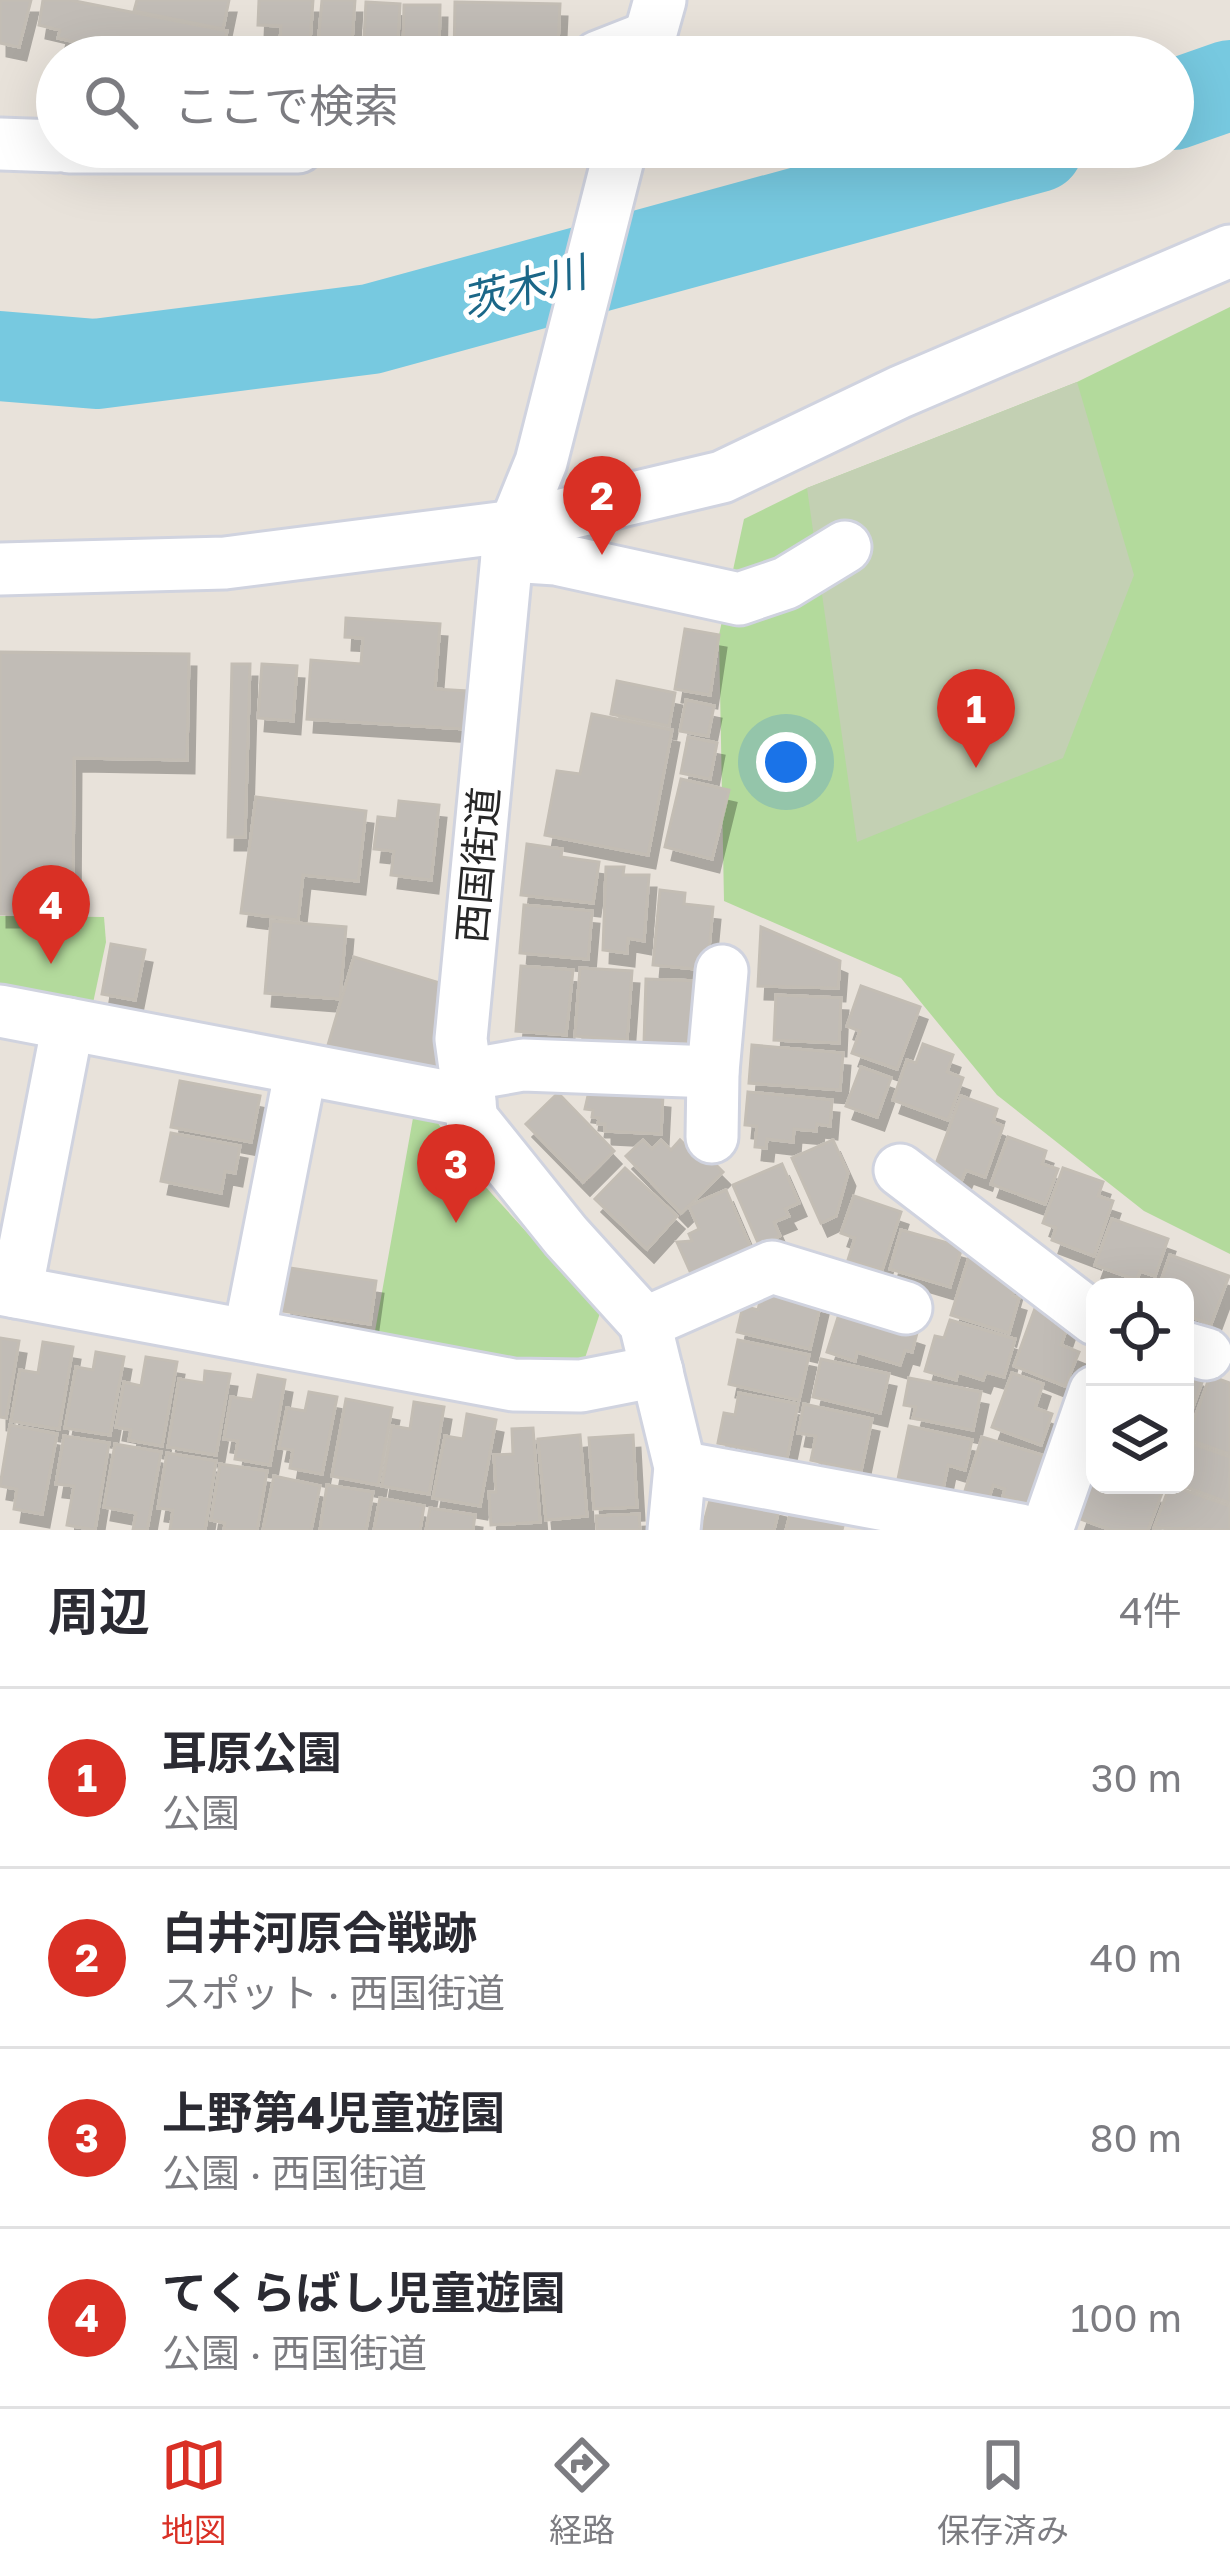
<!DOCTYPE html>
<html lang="ja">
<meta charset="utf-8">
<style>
:root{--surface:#fff;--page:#f2f2f3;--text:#2b2b33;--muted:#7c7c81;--line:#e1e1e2;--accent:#d93025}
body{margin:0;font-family:"Golos Text","Noto Sans JP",sans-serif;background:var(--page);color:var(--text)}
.controls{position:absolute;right:36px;bottom:36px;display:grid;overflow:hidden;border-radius:24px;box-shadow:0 12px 48px #0002}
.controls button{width:108px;height:108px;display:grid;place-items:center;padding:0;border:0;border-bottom:3px solid var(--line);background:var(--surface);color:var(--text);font:60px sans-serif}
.you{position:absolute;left:786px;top:762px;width:42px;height:42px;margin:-30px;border:9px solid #fff;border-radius:50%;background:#1a73e8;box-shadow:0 0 0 18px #1a73e833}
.badge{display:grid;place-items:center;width:78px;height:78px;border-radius:50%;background:var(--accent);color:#fff;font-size:39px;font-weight:700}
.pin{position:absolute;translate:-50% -99px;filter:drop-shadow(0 3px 6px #0008)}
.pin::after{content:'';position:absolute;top:63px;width:42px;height:36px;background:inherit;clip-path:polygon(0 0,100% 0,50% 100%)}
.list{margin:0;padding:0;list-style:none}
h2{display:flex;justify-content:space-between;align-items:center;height:156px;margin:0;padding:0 48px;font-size:51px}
h2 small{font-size:39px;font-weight:400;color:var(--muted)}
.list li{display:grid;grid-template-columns:78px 1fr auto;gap:36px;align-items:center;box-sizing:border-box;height:180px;padding:0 48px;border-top:3px solid var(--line)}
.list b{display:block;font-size:45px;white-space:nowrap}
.list p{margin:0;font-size:39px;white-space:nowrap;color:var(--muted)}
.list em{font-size:39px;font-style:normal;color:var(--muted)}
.icon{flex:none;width:66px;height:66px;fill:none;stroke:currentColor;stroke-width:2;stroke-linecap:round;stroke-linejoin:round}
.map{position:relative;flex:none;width:1230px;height:1530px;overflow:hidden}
.search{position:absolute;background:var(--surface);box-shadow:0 12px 48px #0002;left:36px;right:36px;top:36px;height:132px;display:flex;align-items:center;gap:30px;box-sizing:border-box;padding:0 42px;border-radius:66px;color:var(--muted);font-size:45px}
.sheet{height:876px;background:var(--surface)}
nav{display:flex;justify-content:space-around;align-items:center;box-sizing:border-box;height:168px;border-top:3px solid var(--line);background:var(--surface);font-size:33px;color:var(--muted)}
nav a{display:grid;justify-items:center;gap:6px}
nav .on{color:var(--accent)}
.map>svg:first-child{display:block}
.green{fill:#b3da9c}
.cemetery{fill:#c3d0b3}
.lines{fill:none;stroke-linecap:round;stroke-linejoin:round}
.river{stroke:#77c9e0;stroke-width:90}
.building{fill:#c1bcb6;stroke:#c3bdb4;stroke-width:3;filter:url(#shadow)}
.minor-casing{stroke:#d0d3df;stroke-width:57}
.minor{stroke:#fff;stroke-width:51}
.labels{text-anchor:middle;stroke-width:10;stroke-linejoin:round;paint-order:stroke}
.street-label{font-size:39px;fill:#272727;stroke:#fff}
.water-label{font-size:42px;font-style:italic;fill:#1b6788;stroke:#fff}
</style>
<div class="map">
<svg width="1230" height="1530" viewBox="0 0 1230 1530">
<defs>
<filter id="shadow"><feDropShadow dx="7" dy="13" stdDeviation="0" flood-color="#0004"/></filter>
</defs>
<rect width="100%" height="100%" fill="#e8e2da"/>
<g class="green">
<polygon points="1230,307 1230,1254 1144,1211 997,1095 901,978 724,901 719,635 744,519 807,488 1077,382"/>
<polygon points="0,916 104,917 106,942 93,1003 0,986"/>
<polygon points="413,1118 435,1119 472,1172 600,1313 585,1358 510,1359 374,1337"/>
</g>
<polygon class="cemetery" points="1077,382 1134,575 1063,758 857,842 807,488"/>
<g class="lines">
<g class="river">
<polyline points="1173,105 1230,85"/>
<polyline points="0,356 96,364 371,329 1038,147"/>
</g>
</g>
<g class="building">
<polygon points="0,0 31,0 19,47 0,43"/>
<polygon points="43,0 70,0 227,31 222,57 185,54 164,57 149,54 150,48 99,37 98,47 58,38 60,30 39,25"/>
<polygon points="137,0 229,0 223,29 134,11"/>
<polygon points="259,0 313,0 309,57 279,57 281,26 258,25"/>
<polygon points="322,0 355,0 351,57 317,57"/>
<polygon points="366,2 400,4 397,57 363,57"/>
<polygon points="455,2 560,4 558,45 546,57 454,57"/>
<polygon points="404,5 440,5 439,57 403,57"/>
<polygon points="346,618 440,624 435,689 467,691 464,729 307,719 311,660 361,664 363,638 345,637"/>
<polygon points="685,629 719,635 710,695 675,689"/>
<polygon points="0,652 189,654 187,760 74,758 73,914 0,914"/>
<polygon points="232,664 250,664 245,837 228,837"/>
<polygon points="262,664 297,666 293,721 258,718"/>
<polygon points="617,681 675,693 669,726 611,714"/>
<polygon points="686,700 714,706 708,736 680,731"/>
<polygon points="592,714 672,730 648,855 545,835 557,771 580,774"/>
<polygon points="688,737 717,743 710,779 681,773"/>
<polygon points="681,779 729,790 712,859 665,847"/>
<polygon points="256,797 366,811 358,881 303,875 298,920 241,913"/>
<polygon points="399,801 439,805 431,880 391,875 394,851 374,849 378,817 397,819"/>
<polygon points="527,844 562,849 561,857 599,862 593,903 521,895"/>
<polygon points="606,867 624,867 623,875 649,875 644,941 628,938 627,953 603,950"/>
<polygon points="660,890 685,893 684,904 713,907 707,970 653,965"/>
<polygon points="524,905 592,911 588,959 520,953"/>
<polygon points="271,921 346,927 340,999 265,993"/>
<polygon points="761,927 840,961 838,988 758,986"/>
<polygon points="111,944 145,950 135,1000 102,994"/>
<polygon points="354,957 440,983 441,1080 328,1045"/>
<polygon points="521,966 573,970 566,1035 516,1031"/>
<polygon points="580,968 632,971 627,1040 575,1036"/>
<polygon points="646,979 699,981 697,1032 683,1044 644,1043"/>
<polygon points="861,986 920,1007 897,1069 852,1053 860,1031 847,1026"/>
<polygon points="776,995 841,998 839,1043 774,1040"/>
<polygon points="923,1044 953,1055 947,1072 963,1078 948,1120 893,1100 907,1060 916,1063"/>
<polygon points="752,1045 843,1053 840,1090 749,1083"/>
<polygon points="861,1067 891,1078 877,1117 846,1106"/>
<polygon points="180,1081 260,1096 251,1142 171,1127"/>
<polygon points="590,1087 663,1095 661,1134 605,1131 605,1124 598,1124 599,1118 592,1117 593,1110 585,1109"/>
<polygon points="748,1092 832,1100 830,1126 817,1124 816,1131 794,1129 793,1142 767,1139 766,1148 755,1147 757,1126 745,1125"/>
<polygon points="558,1093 614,1151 583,1182 526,1124"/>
<polygon points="961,1096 997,1109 993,1122 1003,1126 985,1177 966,1170 961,1182 933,1172"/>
<polygon points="171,1133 240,1146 235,1173 225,1171 221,1193 161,1181"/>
<polygon points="1008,1137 1046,1151 1042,1164 1058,1169 1045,1204 991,1184"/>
<polygon points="643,1140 652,1149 661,1140 671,1150 680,1140 703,1163 708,1157 723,1172 681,1213 626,1156"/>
<polygon points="833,1140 848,1173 836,1216 821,1223 792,1158"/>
<polygon points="782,1164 799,1203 785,1209 789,1216 774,1222 780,1236 759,1245 733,1185"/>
<polygon points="625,1168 677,1216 647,1249 595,1199"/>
<polygon points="1063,1168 1103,1182 1098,1196 1113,1201 1094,1256 1052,1240 1056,1228 1043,1223"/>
<polygon points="726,1190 753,1253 693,1278 677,1242 692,1241 689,1234 699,1229 689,1206"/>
<polygon points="854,1196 901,1212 882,1270 848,1260 855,1238 841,1233"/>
<polygon points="1112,1219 1168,1239 1155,1276 1140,1271 1137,1280 1095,1265"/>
<polygon points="901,1230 962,1247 950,1287 890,1269"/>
<polygon points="1170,1255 1229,1276 1211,1324 1185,1315 1185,1287 1159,1287"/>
<polygon points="969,1257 1008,1269 1017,1279 1012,1296 1019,1298 1009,1333 951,1315"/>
<polygon points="290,1268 376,1281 370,1324 283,1311"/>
<polygon points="763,1288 821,1302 810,1349 737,1332 743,1306 758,1310"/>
<polygon points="1037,1303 1071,1316 1061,1345 1079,1352 1065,1386 1014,1366"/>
<polygon points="841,1308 917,1333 912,1352 905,1350 900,1365 857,1352 855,1361 827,1352"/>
<polygon points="950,1320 1015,1339 1004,1377 986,1372 983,1380 958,1372 956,1380 925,1371 935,1336 944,1338"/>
<polygon points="0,1338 19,1341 6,1418 0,1417"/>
<polygon points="738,1340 809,1355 799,1400 729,1384"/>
<polygon points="43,1342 73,1347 59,1429 11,1421 20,1370 38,1373"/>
<polygon points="96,1352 124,1357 110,1435 65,1428 76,1367 93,1370"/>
<polygon points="146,1357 177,1362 162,1446 129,1440 131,1430 116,1427 124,1382 141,1386"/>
<polygon points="821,1359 889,1374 880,1413 813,1397"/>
<polygon points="1185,1370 1204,1377 1185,1429"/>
<polygon points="205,1371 230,1374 216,1455 168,1447 179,1379 204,1383"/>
<polygon points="1012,1373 1043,1384 1035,1408 1052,1414 1041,1445 992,1427"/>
<polygon points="258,1375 285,1380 270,1465 235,1459 238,1441 224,1439 231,1397 253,1400"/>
<polygon points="1210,1376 1230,1383 1230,1454 1187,1439"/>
<polygon points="909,1378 981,1392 973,1430 913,1418 916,1407 904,1405"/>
<polygon points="309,1392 337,1397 322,1474 290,1468 293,1450 279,1448 287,1408 305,1411"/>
<polygon points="739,1393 798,1404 786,1463 755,1456 756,1450 718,1443 724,1413 735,1415"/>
<polygon points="346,1399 392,1408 378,1485 332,1476"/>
<polygon points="414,1402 444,1407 429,1494 382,1486 392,1426 410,1429"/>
<polygon points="804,1404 872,1419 861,1471 811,1460 816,1436 798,1433"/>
<polygon points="467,1414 496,1420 480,1506 433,1498 445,1436 463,1439"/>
<polygon points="10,1425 57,1434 42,1514 14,1509 17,1489 0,1486"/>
<polygon points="909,1426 972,1440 965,1470 948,1465 943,1489 898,1479"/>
<polygon points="533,1428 540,1522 491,1525 489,1492 496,1492 494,1455 513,1454 512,1429"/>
<polygon points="580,1435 587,1516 546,1520 538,1439"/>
<polygon points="633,1435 637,1507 594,1509 589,1438"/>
<polygon points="64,1436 109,1443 95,1530 67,1525 74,1486 56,1484"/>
<polygon points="982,1437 1045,1456 1030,1504 1003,1496 1005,1489 993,1485 988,1501 964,1494"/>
<polygon points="1187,1442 1230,1457 1230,1503 1180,1485 1185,1485"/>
<polygon points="115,1444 161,1452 147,1530 133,1530 136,1513 104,1507"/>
<polygon points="167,1453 216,1461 205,1530 170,1530 173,1510 158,1508"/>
<polygon points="220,1464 267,1471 257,1530 224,1530 225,1523 211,1520"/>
<polygon points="1095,1471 1095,1485 1139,1485 1162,1493 1148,1530 1111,1530 1078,1518"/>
<polygon points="274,1476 320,1486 311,1530 263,1530"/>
<polygon points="327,1485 373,1492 366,1530 320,1530"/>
<polygon points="1170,1485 1230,1506 1230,1530 1154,1528"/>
<polygon points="713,1489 780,1505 774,1530 702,1530"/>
<polygon points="380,1498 424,1506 420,1530 374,1530"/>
<polygon points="430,1508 475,1515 473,1530 426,1530"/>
<polygon points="791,1511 843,1526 842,1530 786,1530"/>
<polygon points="639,1514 640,1530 597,1530 596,1516"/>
</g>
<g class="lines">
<g class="minor-casing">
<g id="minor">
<polyline points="598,57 649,37"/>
<polyline points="644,57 660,0"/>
<polyline points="0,144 57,146"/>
<polyline points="69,147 298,147"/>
<polyline points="621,147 541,462 515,526 507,556 461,1039 472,1119 566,1236 645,1323 680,1467 674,1530"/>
<polyline points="507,556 556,559 739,599 786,583 845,547"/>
<polyline points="0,569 225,563 515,526 722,477 900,392 1230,251"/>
<polyline points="0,1011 470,1101"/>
<polyline points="466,1075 523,1065 713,1072"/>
<polyline points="712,1137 713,1072 722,971"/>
<polyline points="900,1170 1095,1319"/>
<polyline points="0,1289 513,1385 581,1386 657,1371"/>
<polyline points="16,1292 68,1024"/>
<polyline points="645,1323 772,1267 906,1308"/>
<polyline points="249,1335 301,1069"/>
<polyline points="1185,1348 1206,1354"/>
<polyline points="680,1467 1021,1530"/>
<polyline points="1047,1530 1095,1392"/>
</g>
</g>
<use href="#minor" class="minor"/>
</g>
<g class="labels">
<g class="street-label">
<text transform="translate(478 865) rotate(-85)" y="14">西国街道</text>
</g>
<g class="water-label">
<text transform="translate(524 287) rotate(-15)" y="15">茨木川</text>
</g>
</g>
</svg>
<div class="controls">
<button><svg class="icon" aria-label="locate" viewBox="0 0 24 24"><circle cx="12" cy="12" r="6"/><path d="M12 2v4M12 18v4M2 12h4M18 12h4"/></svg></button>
<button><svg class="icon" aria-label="layers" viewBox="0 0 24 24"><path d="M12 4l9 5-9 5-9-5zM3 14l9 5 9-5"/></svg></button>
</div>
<div class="you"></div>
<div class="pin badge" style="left:976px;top:768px">1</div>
<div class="pin badge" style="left:602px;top:555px">2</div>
<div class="pin badge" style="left:456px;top:1223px">3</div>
<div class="pin badge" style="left:51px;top:964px">4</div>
<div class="search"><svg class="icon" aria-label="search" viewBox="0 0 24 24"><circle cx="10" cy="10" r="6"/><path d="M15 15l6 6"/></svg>ここで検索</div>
</div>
<section class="sheet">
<h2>周辺<small>4件</small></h2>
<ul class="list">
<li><span class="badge">1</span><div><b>耳原公園</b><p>公園</p></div><em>30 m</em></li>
<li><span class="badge">2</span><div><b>白井河原合戦跡</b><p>スポット · 西国街道</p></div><em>40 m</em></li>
<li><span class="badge">3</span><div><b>上野第4児童遊園</b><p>公園 · 西国街道</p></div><em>80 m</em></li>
<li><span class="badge">4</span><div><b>てくらばし児童遊園</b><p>公園 · 西国街道</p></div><em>100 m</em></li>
</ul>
</section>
<nav>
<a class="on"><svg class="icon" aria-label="map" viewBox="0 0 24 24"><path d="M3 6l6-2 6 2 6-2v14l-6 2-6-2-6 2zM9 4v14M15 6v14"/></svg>地図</a>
<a><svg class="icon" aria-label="directions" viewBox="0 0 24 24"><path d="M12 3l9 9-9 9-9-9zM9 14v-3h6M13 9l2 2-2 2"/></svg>経路</a>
<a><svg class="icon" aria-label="saved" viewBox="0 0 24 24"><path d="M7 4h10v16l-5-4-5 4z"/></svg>保存済み</a>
</nav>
